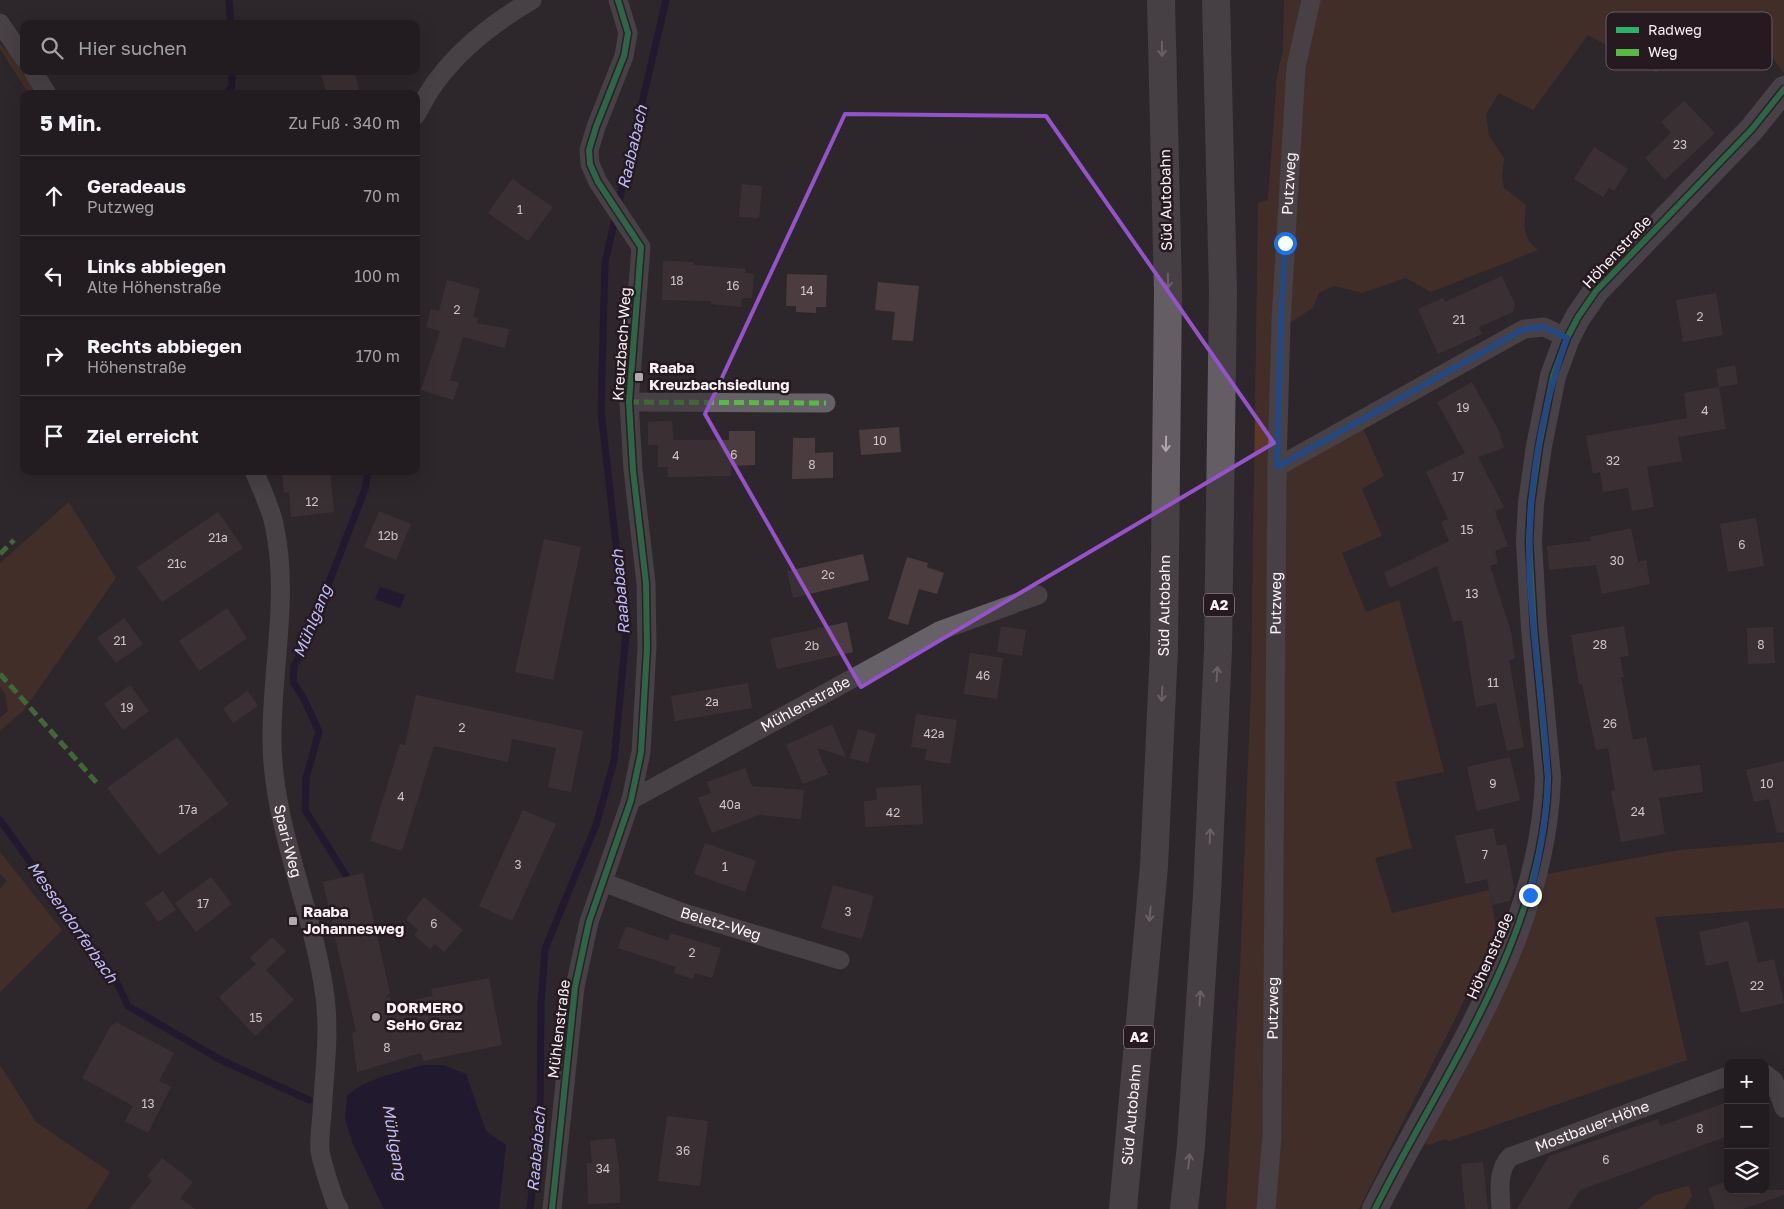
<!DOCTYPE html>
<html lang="de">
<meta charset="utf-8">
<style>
:root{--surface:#221c20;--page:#2e292d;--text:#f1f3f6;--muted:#a2a1a5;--line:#3f3a3e}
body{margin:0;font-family:"Golos Text",sans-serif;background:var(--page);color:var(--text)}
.controls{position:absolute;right:15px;bottom:15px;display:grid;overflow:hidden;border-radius:10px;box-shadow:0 5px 20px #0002}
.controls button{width:45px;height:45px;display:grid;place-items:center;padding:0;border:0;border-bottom:1px solid var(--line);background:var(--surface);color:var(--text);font:25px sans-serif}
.stop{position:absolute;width:15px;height:15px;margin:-11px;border:4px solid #1a73e8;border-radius:50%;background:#fff}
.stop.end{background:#1a73e8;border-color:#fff;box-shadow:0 1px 5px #0008}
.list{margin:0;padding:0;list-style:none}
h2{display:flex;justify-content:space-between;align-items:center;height:65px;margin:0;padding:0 20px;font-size:21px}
h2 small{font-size:16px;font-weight:400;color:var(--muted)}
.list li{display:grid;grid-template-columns:32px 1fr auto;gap:15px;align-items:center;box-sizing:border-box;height:80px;padding:0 20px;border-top:1px solid var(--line)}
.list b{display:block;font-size:19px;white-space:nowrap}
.list p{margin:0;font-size:16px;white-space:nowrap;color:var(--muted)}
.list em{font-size:16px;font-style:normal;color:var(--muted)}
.icon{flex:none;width:28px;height:28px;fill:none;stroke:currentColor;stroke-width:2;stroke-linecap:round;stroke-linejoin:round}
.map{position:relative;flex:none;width:1784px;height:1209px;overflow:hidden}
.search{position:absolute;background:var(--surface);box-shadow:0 5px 20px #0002;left:20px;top:20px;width:400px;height:55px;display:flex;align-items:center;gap:12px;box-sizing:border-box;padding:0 18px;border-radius:10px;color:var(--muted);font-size:19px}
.panel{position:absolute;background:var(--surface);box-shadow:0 5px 20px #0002;left:20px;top:90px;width:400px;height:385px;border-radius:10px}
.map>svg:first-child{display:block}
.green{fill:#5c3926}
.water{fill:#120a31}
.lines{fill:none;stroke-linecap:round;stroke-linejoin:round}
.stream{stroke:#120a31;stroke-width:7}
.building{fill:#4b3d3f}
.street{stroke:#666166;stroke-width:19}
.secondary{stroke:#69626a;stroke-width:26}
.highway{stroke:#645d64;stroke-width:28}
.quiet{stroke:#58b947;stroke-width:5;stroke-dasharray:10 5;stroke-linecap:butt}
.cycleway-casing{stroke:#261a20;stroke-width:9}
.cycleway{stroke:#2db169;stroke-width:6}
.oneway{stroke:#afa7ac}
.route{stroke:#1a73e8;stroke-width:6}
.marked{fill:none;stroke:#9453ca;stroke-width:4;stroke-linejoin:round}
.poi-dot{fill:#b2aaae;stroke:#261a20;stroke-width:2}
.labels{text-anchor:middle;stroke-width:5;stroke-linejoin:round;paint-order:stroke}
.number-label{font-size:12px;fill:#cec4c8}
.shield{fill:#261a20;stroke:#bab0b5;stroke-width:1}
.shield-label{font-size:14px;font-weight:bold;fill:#faf1f5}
.street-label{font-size:15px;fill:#faf1f5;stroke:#261a20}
.poi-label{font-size:15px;font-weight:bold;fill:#faf1f5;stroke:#261a20;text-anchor:start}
.water-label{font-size:16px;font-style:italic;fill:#bbbcfb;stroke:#261a20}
.key{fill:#261a20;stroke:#665a60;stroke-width:1}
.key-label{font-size:14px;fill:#faf1f5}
</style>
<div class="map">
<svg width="1784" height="1209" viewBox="0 0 1784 1209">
<rect width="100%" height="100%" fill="#2d262a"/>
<g class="green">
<polygon points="1284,0 1306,0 1295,46 1265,1136 1260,1209 1226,1209 1240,968 1251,687 1258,203 1268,200 1277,76 1283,50"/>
<path d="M1317,0h467v73c-17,-23 -54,-72 -87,-56 -14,7 -31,42 -40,56l-69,-38 -55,75 -34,-17 -13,21 3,22 15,22 -2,20 2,10 22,17c-2,19 -5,32 12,45l-107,42 -25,-14 -44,15 -28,-7 -15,7 -6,15 -27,17 14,-231z"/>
<polygon points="0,44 15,59 36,94 29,94 0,49"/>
<polygon points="1362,426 1384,476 1362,489 1382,536 1342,553 1366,612 1399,600 1444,772 1395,782 1412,848 1375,858 1392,913 1489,890 1495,921 1494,936 1456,1017 1359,1209 1272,1209 1283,467"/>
<polygon points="69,502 116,578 24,710 0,731 0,718 8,711 5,694 0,686 0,563"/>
<polygon points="1784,842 1784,908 1655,917 1687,1060 1449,1141 1445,1139 1429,1145 1422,1142 1535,907 1547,874 1679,850"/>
<polygon points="0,852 62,930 0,992 0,889 7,881 0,874"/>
<polygon points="0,1065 36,1122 110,1172 87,1209 0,1209"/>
<polygon points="1689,1185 1692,1196 1684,1209 1638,1209 1654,1196"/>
</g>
<g class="water">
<polygon points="380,587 405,595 400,608 375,599"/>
<path d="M424,1065h19l23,9 20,57 20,14 -7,64h-115l-32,-67 -7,-23 2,-23c19,-18 52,-24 77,-31z"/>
</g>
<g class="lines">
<g class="stream">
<polyline points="229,0 231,24"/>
<polyline points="225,94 232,87 232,71"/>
<polyline points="0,820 116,981 128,1006 221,1060 309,1100"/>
<polyline points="347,877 305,810 306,778 319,732 303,697 293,682 294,666 305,645 365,489 368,471"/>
<polyline points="530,1209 540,1124 541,1003 545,949 596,825 614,761 626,634 601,411 605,262 666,0"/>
</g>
</g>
<g class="building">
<polygon points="320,71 354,71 359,89 344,94 327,94"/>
<polygon points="1684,101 1715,133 1665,180 1645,158 1671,133 1661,122"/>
<polygon points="1594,147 1628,169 1614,191 1609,188 1603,197 1574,179"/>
<polygon points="512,179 553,207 528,241 488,213"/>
<polygon points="742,184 762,186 759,218 739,217"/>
<polygon points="663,261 693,262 693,265 746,269 745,273 754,274 752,298 742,298 741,307 711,304 711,301 662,300"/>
<polygon points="787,274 827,275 826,307 816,307 816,313 796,312 796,306 786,306"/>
<polygon points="1502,276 1515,304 1513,312 1479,327 1482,334 1438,354 1418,309 1443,298 1445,302"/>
<polygon points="447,280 480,289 473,317 478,318 477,323 509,329 505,348 463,337 450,380 459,383 453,400 421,390 440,331 426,327 431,309 439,311"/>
<polygon points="878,282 919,286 913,341 892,340 895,312 875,310"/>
<polygon points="1716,293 1723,335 1683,342 1676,300"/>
<polygon points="1735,365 1738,384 1719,387 1716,369"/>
<polygon points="1472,382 1499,431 1504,448 1478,457 1504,507 1495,511 1508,546 1495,551 1498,563 1490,566 1511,632 1515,659 1509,660 1524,747 1507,751 1496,703 1476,707 1462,620 1453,622 1437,566 1390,588 1384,573 1449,541 1441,522 1448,519 1426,472 1465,453 1437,402"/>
<polygon points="1719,387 1726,429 1678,437 1682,461 1647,467 1654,507 1632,511 1628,488 1603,492 1600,472 1593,474 1586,436 1687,418 1684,393"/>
<polygon points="672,421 673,440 729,440 729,431 755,431 755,465 731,466 731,476 668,477 667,467 658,467 658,445 648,445 648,422"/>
<polygon points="899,427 901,452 861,455 859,430"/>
<polygon points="793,438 815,438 815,453 833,452 833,478 792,479"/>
<polygon points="282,471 330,471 334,512 291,517 289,492 284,493"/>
<polygon points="379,511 411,524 396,560 364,547"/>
<polygon points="218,512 243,548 162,602 137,567"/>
<polygon points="1756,518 1764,566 1728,572 1720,524"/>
<polygon points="1631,528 1638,562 1646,560 1650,584 1602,594 1596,565 1549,570 1547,546 1591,541 1590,537"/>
<polygon points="544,539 581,547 553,680 515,672"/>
<polygon points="863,554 869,580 793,598 787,571"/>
<polygon points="907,557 928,563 927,567 944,573 937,594 919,589 908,625 888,619"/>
<polygon points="227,608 247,638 199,671 179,641"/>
<polygon points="124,618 143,644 116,663 97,638"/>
<polygon points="847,622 853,652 777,669 770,639"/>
<polygon points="1001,626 1026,630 1022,656 997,652"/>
<polygon points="1624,626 1629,656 1620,657 1624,677 1621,677 1633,740 1646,737 1653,771 1700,765 1703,792 1659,798 1665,834 1621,842 1611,791 1615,790 1608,748 1596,750 1582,684 1579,684 1571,635"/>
<polygon points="1773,627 1775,663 1748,664 1747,628"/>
<polygon points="970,653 1003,658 997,699 964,694"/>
<polygon points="748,683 752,708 675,721 671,696"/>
<polygon points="130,685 149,711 123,730 104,704"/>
<polygon points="248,691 258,706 233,723 223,708"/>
<polygon points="416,695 583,731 571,792 548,787 556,748 512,739 508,762 434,746 402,851 370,841 400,744 405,745"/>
<polygon points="916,714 957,720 950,764 925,760 927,749 911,747"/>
<polygon points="832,724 846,757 817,748 828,774 803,784 786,745"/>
<polygon points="858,729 876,734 868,763 850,758"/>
<polygon points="177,737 229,804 159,855 107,788"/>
<polygon points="1510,757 1520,800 1477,811 1467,767"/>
<polygon points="1784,761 1784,832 1777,833 1769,799 1754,802 1746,770"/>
<polygon points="745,768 752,786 804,790 801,819 759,815 712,833 698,798 711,793 707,782"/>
<polygon points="921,785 923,824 865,827 864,801 877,800 876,788"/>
<polygon points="523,810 556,824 512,921 479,906"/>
<polygon points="1493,828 1497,846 1506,844 1514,888 1510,901 1492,905 1487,879 1466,884 1455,836"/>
<polygon points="705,843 756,861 745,892 694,874"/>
<polygon points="363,873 390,993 385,998 390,997 392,1004 433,996 431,989 489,978 502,1045 423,1061 421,1053 357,1072 352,1033 356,1031 323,882"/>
<polygon points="211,877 232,904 196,932 175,903"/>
<polygon points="833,885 874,896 862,939 821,928"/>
<polygon points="163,891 176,910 158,922 145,903"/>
<polygon points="424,897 463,930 444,952 435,944 430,949 414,935 418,930 406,919"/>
<polygon points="1748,921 1758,963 1774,959 1784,1003 1741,1013 1728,961 1706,966 1699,932"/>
<polygon points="626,926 668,941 670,933 721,948 712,978 695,973 693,979 674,973 676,967 618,948"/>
<polygon points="272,937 286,951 266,970 294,1000 255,1036 219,997 256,964 250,958"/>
<polygon points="116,1022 174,1053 159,1081 171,1087 148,1133 125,1121 133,1106 82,1078 112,1024 114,1025"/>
<polygon points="1728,1102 1728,1136 1580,1190 1568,1209 1517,1209 1549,1156 1658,1119 1660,1126"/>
<polygon points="667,1116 708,1121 700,1186 658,1181"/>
<polygon points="615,1138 618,1163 619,1163 620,1203 588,1204 587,1163 592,1163 590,1141"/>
<polygon points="162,1158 193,1182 180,1198 195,1209 129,1209 152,1181 147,1176"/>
<polygon points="1483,1162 1488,1209 1465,1209 1461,1164"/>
<polygon points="1728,1181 1728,1190 1784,1190 1784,1195 1743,1209 1715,1209 1708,1188"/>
</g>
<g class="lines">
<g class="street">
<polyline points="0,23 24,58"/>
<polyline points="33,71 47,94"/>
<path d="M416,115c7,-12 13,-25 22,-36 25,-33 58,-58 94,-79"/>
<polyline points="629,402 826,403"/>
<polyline points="1277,467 1524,329 1544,327 1567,338"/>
<path id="s1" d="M254,471c7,17 16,35 20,53 16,72 -3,146 -2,218 1,87 42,169 53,255 5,38 -1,78 -3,117 -1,11 -3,26 -2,37 3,17 10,35 15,51l4,7"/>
<path id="s2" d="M631,800l308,-169 99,-36"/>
<path id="s3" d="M603,882l78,30 159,48"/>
<polyline points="1765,1074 1774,1081 1784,1108"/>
<polyline points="552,1209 575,987 589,922 631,800 641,752 647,648 646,583 633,470 629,402 641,247 598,182 590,164 589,150 596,127 624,56 628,33 618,0"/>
<path id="s4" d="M1266,1209l6,-73 5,-669 4,-145 15,-255 15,-67"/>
<path id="s5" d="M1501,1209c-1,-18 -4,-38 9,-52l218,-81"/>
</g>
<path class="secondary" d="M1375,1209c69,-138 169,-272 173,-432l-14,-149 -5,-86 2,-39 8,-57 14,-70 14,-38 11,-21 18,-26 156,-162 32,-40"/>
<g class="highway">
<path id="s6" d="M1123,1209l31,-343 10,-218 4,-357 -7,-291"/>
<polyline points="1184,1209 1191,1145 1207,894 1218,649 1223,292 1216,0"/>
</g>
<g class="quiet">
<polyline points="629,402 826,403"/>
<polyline points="0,554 14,540"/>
<polyline points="0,674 97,783"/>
</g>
<g class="cycleway-casing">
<g id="cycleway">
<polyline points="552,1209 575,987 589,922 631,800 641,752 647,648 646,583 633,470 629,402 641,247 598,182 590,164 589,150 596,127 624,56 628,33 618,0"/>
<path d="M1375,1209c69,-138 169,-272 173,-432l-14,-149 -5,-86 2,-39 8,-57 14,-70 14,-38 11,-21 18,-26 156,-162 32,-40"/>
</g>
</g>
<use href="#cycleway" class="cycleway"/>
</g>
<defs><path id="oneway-shaft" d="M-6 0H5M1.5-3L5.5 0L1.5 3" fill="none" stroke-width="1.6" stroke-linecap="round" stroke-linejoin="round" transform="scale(1.25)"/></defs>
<g class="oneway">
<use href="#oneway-shaft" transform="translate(1162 49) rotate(89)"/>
<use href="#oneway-shaft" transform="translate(1168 281) rotate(89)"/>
<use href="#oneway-shaft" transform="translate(1166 444) rotate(91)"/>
<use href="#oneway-shaft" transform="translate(1217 674) rotate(-87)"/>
<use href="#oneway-shaft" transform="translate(1162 694) rotate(93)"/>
<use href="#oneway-shaft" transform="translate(1210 836) rotate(-87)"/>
<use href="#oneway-shaft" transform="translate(1150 914) rotate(95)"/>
<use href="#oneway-shaft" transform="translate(1200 998) rotate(-86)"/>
<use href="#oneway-shaft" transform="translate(1189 1161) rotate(-84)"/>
</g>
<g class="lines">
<path class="route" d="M1285,243l-4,79 -4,145 247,-138 20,-2 23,11c-28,79 -41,163 -37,246 4,65 14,128 18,193 -1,41 -8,78 -18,118"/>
</g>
<path d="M0 0H1784V1209H0ZM845,114l201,2 228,327 -413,244 -156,-273z" fill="#2d262a" fill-opacity=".55" fill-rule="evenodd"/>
<path class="marked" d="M845,114l201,2 228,327 -413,244 -156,-273z"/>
<g class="poi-dot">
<rect x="634" y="372" width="10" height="10" rx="2.5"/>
<rect x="288" y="916" width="10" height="10" rx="2.5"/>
<circle cx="376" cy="1017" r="5"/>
</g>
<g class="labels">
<g class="number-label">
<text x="1680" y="149">23</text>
<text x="520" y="214">1</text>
<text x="677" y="285">18</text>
<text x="733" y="290">16</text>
<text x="807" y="295">14</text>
<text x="457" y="314">2</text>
<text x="1700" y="321">2</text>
<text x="1459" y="324">21</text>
<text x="1463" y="412">19</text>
<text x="1705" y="415">4</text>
<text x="880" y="445">10</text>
<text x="734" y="459">6</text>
<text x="676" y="460">4</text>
<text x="1613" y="465">32</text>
<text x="812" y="469">8</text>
<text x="1458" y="481">17</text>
<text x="312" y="506">12</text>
<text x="1467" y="534">15</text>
<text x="388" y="540">12b</text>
<text x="218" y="542">21a</text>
<text x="1742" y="549">6</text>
<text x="1617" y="565">30</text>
<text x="177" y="568">21c</text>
<text x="828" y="579">2c</text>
<text x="1472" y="598">13</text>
<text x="120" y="645">21</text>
<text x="1600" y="649">28</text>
<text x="1761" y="649">8</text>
<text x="812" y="650">2b</text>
<text x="983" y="680">46</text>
<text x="1493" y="687">11</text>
<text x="712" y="706">2a</text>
<text x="127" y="712">19</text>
<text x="1610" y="728">26</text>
<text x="462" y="732">2</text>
<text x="934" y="738">42a</text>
<text x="1493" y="788">9</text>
<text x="1767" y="788">10</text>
<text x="401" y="801">4</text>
<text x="730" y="809">40a</text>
<text x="188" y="814">17a</text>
<text x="1638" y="816">24</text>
<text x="893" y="817">42</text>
<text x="1485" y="859">7</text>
<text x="518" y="869">3</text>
<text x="725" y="871">1</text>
<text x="203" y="908">17</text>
<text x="848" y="916">3</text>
<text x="434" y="928">6</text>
<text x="692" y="957">2</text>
<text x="1757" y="990">22</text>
<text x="256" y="1022">15</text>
<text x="387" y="1052">8</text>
<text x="148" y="1108">13</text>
<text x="1700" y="1133">8</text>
<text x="683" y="1155">36</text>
<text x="1606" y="1164">6</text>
<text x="603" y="1173">34</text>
</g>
<g class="shield">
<rect x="1204" y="593.5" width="30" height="23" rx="4"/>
<rect x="1124" y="1025.5" width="30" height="23" rx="4"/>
</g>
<g class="shield-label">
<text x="1219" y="610">A2</text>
<text x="1139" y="1042">A2</text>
</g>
<g class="street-label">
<text dy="5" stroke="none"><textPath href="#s4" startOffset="1026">Putzweg</textPath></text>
<text transform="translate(1166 200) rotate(-91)" y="5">Süd Autobahn</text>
<text transform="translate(1617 252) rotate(-47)" y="5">Höhenstraße</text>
<text transform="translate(622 344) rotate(-86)" y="5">Kreuzbach-Weg</text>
<text dy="5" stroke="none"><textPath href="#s4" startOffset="606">Putzweg</textPath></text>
<text dy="5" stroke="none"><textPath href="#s6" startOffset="605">Süd Autobahn</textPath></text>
<text dy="5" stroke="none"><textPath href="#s2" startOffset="199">Mühlenstraße</textPath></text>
<text dy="5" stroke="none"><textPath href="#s1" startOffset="376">Spari-Weg</textPath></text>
<text dy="5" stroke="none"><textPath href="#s3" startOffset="125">Beletz-Weg</textPath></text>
<text transform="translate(1490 956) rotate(-66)" y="5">Höhenstraße</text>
<text dy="5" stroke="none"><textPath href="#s4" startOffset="201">Putzweg</textPath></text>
<text transform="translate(559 1029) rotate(-83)" y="5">Mühlenstraße</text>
<text dy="5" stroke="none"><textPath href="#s6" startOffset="95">Süd Autobahn</textPath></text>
<text dy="5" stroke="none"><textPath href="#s5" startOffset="142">Mostbauer-Höhe</textPath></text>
</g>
<g class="poi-label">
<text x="649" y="373">Raaba<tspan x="649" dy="17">Kreuzbachsiedlung</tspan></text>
<text x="303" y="917">Raaba<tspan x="303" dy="17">Johannesweg</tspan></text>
<text x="386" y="1013">DORMERO<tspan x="386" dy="17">SeHo Graz</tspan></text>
</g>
<g class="water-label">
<text transform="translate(632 147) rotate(-77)" y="6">Raababach</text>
<text transform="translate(620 592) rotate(-95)" y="6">Raababach</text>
<text transform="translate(312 621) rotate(-68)" y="6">Mühlgang</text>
<text transform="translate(73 922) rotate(55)" y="6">Messendorferbach</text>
<text transform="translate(395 1142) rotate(80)" y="6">Mühlgang</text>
<text transform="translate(536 1149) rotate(-85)" y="6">Raababach</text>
</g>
</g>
<rect x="1606" y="12" width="166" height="58" rx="8" class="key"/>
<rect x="1616" y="27" width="23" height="6" fill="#2db169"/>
<rect x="1616" y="49" width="23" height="7" fill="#58b947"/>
<g class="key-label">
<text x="1648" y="35">Radweg</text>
<text x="1648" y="57">Weg</text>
</g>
</svg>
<div class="controls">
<button>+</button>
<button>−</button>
<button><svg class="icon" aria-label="layers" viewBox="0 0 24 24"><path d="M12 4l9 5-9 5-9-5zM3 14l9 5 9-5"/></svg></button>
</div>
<div class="stop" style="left:1285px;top:243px"></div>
<div class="stop end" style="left:1530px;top:895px"></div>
<div class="search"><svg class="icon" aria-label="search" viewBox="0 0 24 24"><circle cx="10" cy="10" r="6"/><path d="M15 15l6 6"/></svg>Hier suchen</div>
<section class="panel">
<h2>5 Min.<small>Zu Fuß · 340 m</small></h2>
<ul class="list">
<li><svg class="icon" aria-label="ahead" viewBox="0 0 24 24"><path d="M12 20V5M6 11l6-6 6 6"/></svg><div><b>Geradeaus</b><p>Putzweg</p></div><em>70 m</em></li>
<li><svg class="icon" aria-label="left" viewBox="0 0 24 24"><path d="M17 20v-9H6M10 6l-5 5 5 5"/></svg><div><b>Links abbiegen</b><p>Alte Höhenstraße</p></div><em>100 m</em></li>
<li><svg class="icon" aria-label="right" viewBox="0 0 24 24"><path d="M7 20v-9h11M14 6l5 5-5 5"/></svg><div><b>Rechts abbiegen</b><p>Höhenstraße</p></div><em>170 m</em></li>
<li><svg class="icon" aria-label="arrive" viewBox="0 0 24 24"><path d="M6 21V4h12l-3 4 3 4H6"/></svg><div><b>Ziel erreicht</b></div></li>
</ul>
</section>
</div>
